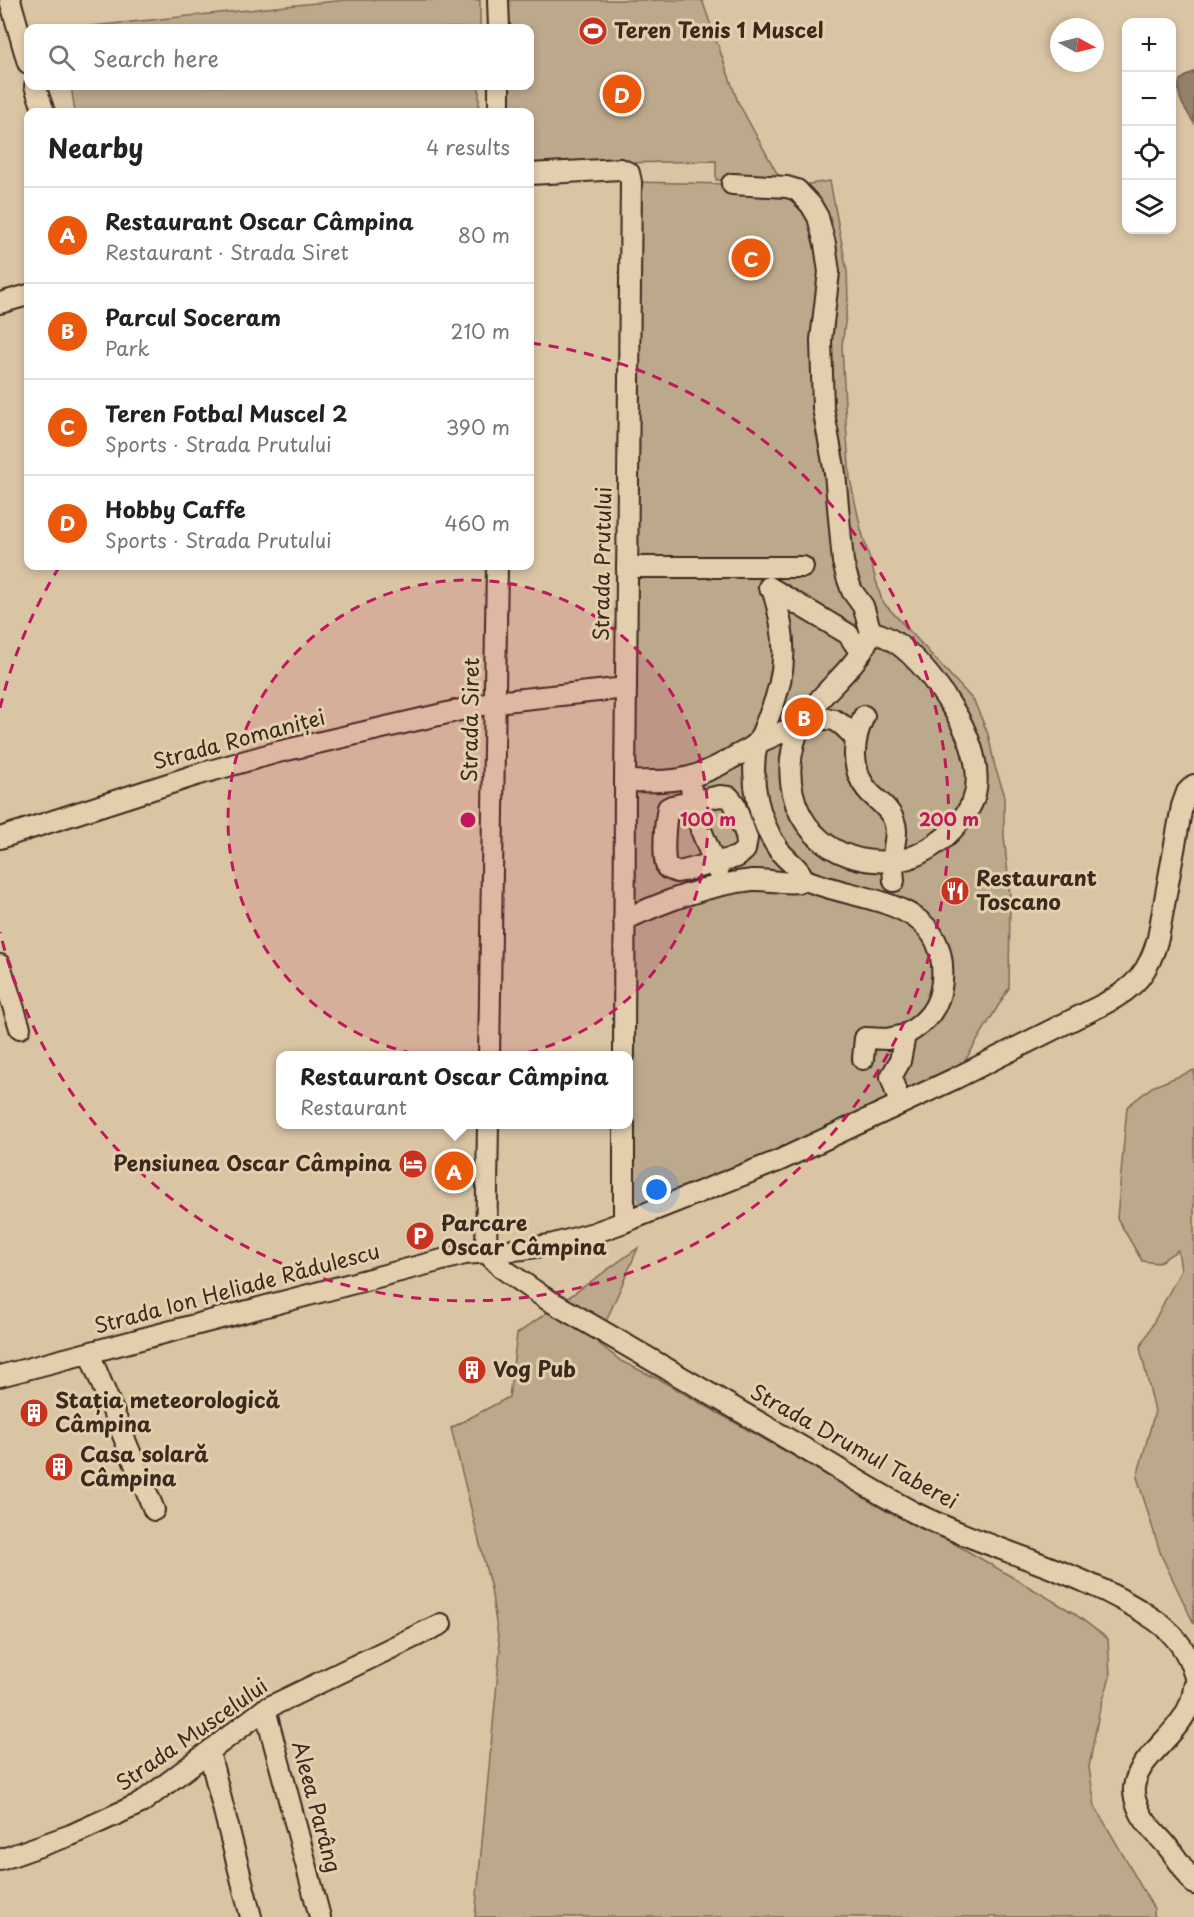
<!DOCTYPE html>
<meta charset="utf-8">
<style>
:root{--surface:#fff;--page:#f6f6f6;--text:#222;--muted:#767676;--line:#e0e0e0;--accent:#ea580c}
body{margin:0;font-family:"Playpen Sans",sans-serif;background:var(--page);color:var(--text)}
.controls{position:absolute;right:18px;top:18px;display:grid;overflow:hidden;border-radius:12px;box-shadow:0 3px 9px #0003}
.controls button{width:54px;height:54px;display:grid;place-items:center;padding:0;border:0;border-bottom:2px solid var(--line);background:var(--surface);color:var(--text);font:30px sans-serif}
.compass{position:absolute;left:1050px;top:18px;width:54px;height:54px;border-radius:50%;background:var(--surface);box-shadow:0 3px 9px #0003;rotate:97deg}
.you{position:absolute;left:657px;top:1190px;width:21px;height:21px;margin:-15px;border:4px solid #fff;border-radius:50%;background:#1a73e8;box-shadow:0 0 0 9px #1a73e833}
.badge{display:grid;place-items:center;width:39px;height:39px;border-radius:50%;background:var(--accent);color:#fff;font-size:20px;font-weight:700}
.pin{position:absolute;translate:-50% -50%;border:3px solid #fff;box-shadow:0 2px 6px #0006}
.popup{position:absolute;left:276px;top:1051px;width:357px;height:78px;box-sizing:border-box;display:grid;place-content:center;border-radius:12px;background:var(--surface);filter:drop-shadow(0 2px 4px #0005);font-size:20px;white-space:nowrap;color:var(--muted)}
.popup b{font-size:22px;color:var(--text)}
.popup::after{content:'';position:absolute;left:50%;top:100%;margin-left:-12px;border:12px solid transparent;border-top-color:var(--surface)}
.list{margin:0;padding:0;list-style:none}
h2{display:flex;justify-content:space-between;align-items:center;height:78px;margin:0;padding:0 24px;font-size:26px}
h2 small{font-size:20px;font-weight:400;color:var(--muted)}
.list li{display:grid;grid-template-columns:39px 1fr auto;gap:18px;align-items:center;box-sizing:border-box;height:96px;padding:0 24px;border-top:2px solid var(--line)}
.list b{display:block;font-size:22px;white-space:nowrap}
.list p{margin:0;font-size:20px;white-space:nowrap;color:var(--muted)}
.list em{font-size:20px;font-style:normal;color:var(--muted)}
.icon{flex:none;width:33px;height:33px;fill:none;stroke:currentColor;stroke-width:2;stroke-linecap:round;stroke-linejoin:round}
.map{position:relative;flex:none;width:1194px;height:1917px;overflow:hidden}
.search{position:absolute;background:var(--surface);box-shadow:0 3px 9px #0003;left:24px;top:24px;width:510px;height:66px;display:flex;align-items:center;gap:15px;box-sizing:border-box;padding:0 21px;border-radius:12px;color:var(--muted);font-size:22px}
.panel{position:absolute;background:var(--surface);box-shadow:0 3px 9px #0003;left:24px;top:108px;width:510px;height:462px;border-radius:12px}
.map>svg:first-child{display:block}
.green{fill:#bca88b;stroke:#7c6954;stroke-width:1.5}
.water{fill:#94816a;stroke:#705e4c;stroke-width:1.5}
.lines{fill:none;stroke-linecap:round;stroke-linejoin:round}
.minor-casing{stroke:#3b2a1e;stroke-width:24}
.minor{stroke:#e3cead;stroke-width:20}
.ring{fill:none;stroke:#c2185b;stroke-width:3;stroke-dasharray:10 8}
.labels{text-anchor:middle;stroke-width:6;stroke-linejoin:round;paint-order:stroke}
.poi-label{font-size:21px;font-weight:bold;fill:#3b2a1e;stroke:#e3cead;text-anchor:start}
.street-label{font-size:21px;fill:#3b2a1e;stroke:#e3cead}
.centre{fill:#c2185b;stroke:#e3cead;stroke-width:3}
.ring-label{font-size:18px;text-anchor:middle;font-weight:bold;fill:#c2185b;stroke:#e3cead;stroke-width:6;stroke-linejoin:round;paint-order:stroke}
</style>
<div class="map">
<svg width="1194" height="1917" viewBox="0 0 1194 1917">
<rect width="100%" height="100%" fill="#d9c4a4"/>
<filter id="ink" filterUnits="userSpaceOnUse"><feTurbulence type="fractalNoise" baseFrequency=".0167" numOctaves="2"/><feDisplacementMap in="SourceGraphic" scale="12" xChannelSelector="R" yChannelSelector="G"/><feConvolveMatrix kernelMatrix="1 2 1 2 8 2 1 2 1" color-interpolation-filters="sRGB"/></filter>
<g filter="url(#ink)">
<g class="green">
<polygon points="346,0 480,0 480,28 72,28"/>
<polygon points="509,0 702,0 738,102 780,179 716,180 716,161 530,165 530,112 508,112 508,86 530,86 530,28 509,28"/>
<polygon points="71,86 479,86 479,112 75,112"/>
<polygon points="830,181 847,271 848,300 842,346 846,423 850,479 861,529 882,601 974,701 988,734 995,767 1004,793 1004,835 1010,897 1009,988 954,1079 624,1222 628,1124 631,182 732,184 787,187"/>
<polygon points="1194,1070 1194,1624 1161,1555 1137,1477 1155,1411 1140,1348 1181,1270 1178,1250 1158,1263 1142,1261 1117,1218 1127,1107 1152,1087"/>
<polygon points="638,1248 597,1342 621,1361 660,1380 813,1467 886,1511 939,1535 983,1560 1072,1612 1108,1639 1110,1677 1099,1713 1089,1767 1095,1806 1154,1909 1154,1917 475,1917 500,1650 491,1589 451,1428 509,1397 517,1334"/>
</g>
<path class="water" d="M1194,71v52c-9,-14 -19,-26 -14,-43z"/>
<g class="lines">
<g class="minor-casing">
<g id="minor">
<polyline points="10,0 28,63"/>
<polyline points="498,0 499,28"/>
<polyline points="35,86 44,112"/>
<polyline points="499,86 499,112"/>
<polyline points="530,174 620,169 629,173 631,182 625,781 624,1056"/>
<path d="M732,184l55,3 10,3 14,15 7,12 7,27 4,28 -8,68 2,68 12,65 8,89 4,15 5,14 11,15 8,26c-15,44 -65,65 -77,111 -18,71 33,128 106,117 16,-2 31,-12 44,-22 13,-12 27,-27 31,-44 7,-30 -9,-66 -25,-90 -17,-26 -47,-67 -79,-72"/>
<polyline points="0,303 28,295"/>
<polyline points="627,567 803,567"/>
<polyline points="769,587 848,634 861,653"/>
<path d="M864,716c-12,25 -14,56 6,77 9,9 20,16 24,28 4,10 1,17 0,27 -2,11 -1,22 0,33"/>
<path d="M625,781c48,1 67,1 109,-24 7,-4 19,-9 24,-15 4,-7 7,-18 11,-26 19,-45 18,-79 4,-125"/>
<polyline points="691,789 701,830 718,872"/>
<path d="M720,796l9,1 5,6 13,35 -2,12 -8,7 -54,14 -6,1 -10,-4c-5,-12 -2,-46 1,-60l4,-2z"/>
<polyline points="0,838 196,775 278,752 495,702 626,688"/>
<path d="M801,878c54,25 148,17 141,103 -2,26 -15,41 -37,54l-5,26 -9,16 9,27"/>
<path d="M624,920c41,-19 83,-35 128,-40 15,-1 30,4 46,2l3,-8c-5,-9 -15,-14 -22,-24 -21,-30 -30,-70 -22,-107 19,-7 57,-29 77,-23 10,4 15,12 22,19"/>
<polyline points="0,965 20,1028"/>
<polyline points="489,1056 497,566"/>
<polyline points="863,1059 865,1038 887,1039 905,1035"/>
<polyline points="624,1222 624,1124"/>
<path d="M486,1252l16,16 43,30c83,48 165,96 248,144 40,23 80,49 122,71 78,39 168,57 240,107 20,14 33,32 39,54"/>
<polyline points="486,1252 488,1124"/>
<polyline points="89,1353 154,1510"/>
<path d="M0,1376l465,-122 59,-5 30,-5 40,-11 30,-11 154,-61 176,-82 150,-75c31,-16 45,-32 54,-66l24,-132 5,-14 7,-7"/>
<path d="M1194,1687c-3,44 -57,66 -60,101 -1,9 3,18 7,26 6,12 18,22 26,32 10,12 18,25 27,38"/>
<polyline points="265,1709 320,1917"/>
<polyline points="209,1752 251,1917"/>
<polyline points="0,1860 71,1835 141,1803 265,1709 441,1624"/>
</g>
</g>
<use href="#minor" class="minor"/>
</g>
</g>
<circle cx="468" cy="820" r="240" fill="#c2185b" fill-opacity=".12"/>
<g class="ring">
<circle cx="468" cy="820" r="240"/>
<path d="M0 708A481 481 0 0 1 58 569M531 343A481 481 0 1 1 0 932"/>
</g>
<defs>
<g id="stadium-disc" transform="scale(1.5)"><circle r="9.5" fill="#c8321e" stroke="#e3cead"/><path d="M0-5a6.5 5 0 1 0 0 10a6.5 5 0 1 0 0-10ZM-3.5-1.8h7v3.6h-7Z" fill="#fff"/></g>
<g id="restaurant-disc" transform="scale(1.5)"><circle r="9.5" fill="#c8321e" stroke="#e3cead"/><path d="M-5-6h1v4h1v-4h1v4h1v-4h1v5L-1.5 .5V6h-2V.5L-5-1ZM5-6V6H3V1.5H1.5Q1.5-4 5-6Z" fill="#fff"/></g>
<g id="hotel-disc" transform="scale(1.5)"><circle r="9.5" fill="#c8321e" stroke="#e3cead"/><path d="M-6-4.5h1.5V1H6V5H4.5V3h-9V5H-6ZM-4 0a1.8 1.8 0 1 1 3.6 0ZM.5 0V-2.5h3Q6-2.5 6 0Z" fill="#fff"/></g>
<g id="parking-disc" transform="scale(1.5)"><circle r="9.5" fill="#c8321e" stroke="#e3cead"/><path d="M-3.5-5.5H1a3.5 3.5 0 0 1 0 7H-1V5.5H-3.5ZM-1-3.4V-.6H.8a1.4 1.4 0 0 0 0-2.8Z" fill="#fff"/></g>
<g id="building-disc" transform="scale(1.5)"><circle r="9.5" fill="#c8321e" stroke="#e3cead"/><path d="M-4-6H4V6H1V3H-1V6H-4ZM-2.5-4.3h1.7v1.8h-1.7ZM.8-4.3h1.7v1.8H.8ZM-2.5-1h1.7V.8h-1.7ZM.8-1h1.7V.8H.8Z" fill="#fff"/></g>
</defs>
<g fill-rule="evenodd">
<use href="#stadium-disc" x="593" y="31"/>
<use href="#restaurant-disc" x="955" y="891"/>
<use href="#hotel-disc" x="413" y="1164"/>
<use href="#parking-disc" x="420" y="1236"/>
<use href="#building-disc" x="472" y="1370"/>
<use href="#building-disc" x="34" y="1413"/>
<use href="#building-disc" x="59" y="1467"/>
</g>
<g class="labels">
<g class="poi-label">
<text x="614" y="38">Teren Tenis 1 Muscel</text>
<text x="976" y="886">Restaurant<tspan x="976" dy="24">Toscano</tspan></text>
<text x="392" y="1171" text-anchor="end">Pensiunea Oscar Câmpina</text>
<text x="441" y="1231">Parcare<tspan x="441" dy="24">Oscar Câmpina</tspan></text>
<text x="493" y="1377">Vog Pub</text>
<text x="55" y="1408">Stația meteorologică<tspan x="55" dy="24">Câmpina</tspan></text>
<text x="80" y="1462">Casa solară<tspan x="80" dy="24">Câmpina</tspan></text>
</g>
<g class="street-label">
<text transform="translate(603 564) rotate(-89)" y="7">Strada Prutului</text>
<text transform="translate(471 720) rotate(-89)" y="7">Strada Siret</text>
<text transform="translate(239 740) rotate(-15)" y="7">Strada Romaniței</text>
<text transform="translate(237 1289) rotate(-15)" y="7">Strada Ion Heliade Rădulescu</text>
<text transform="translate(854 1447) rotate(29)" y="7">Strada Drumul Taberei</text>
<text transform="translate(192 1735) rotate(-35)" y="7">Strada Muscelului</text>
<text transform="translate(316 1807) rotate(75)" y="7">Aleea Parâng</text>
</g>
</g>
<circle cx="468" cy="820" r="9" class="centre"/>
<g class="ring-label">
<text x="708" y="826">100 m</text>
<text x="949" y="826">200 m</text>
</g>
</svg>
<div class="controls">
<button>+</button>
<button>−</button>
<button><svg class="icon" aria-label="locate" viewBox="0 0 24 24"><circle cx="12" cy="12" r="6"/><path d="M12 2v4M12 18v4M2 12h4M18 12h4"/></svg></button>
<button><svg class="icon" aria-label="layers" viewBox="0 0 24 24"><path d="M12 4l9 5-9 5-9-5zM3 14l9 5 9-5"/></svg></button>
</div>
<svg class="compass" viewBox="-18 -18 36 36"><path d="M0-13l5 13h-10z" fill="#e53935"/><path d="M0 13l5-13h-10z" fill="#767676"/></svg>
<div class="you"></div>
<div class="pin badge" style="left:454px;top:1171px">A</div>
<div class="popup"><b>Restaurant Oscar Câmpina</b>Restaurant</div>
<div class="pin badge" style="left:804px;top:717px">B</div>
<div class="pin badge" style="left:751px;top:258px">C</div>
<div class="pin badge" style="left:622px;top:94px">D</div>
<div class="search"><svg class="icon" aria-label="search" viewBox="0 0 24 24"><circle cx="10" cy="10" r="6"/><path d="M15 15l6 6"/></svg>Search here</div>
<section class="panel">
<h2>Nearby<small>4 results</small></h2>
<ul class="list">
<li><span class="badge">A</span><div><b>Restaurant Oscar Câmpina</b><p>Restaurant · Strada Siret</p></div><em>80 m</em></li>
<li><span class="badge">B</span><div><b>Parcul Soceram</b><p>Park</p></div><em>210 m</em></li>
<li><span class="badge">C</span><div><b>Teren Fotbal Muscel 2</b><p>Sports · Strada Prutului</p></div><em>390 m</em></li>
<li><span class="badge">D</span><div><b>Hobby Caffe</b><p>Sports · Strada Prutului</p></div><em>460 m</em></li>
</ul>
</section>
</div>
